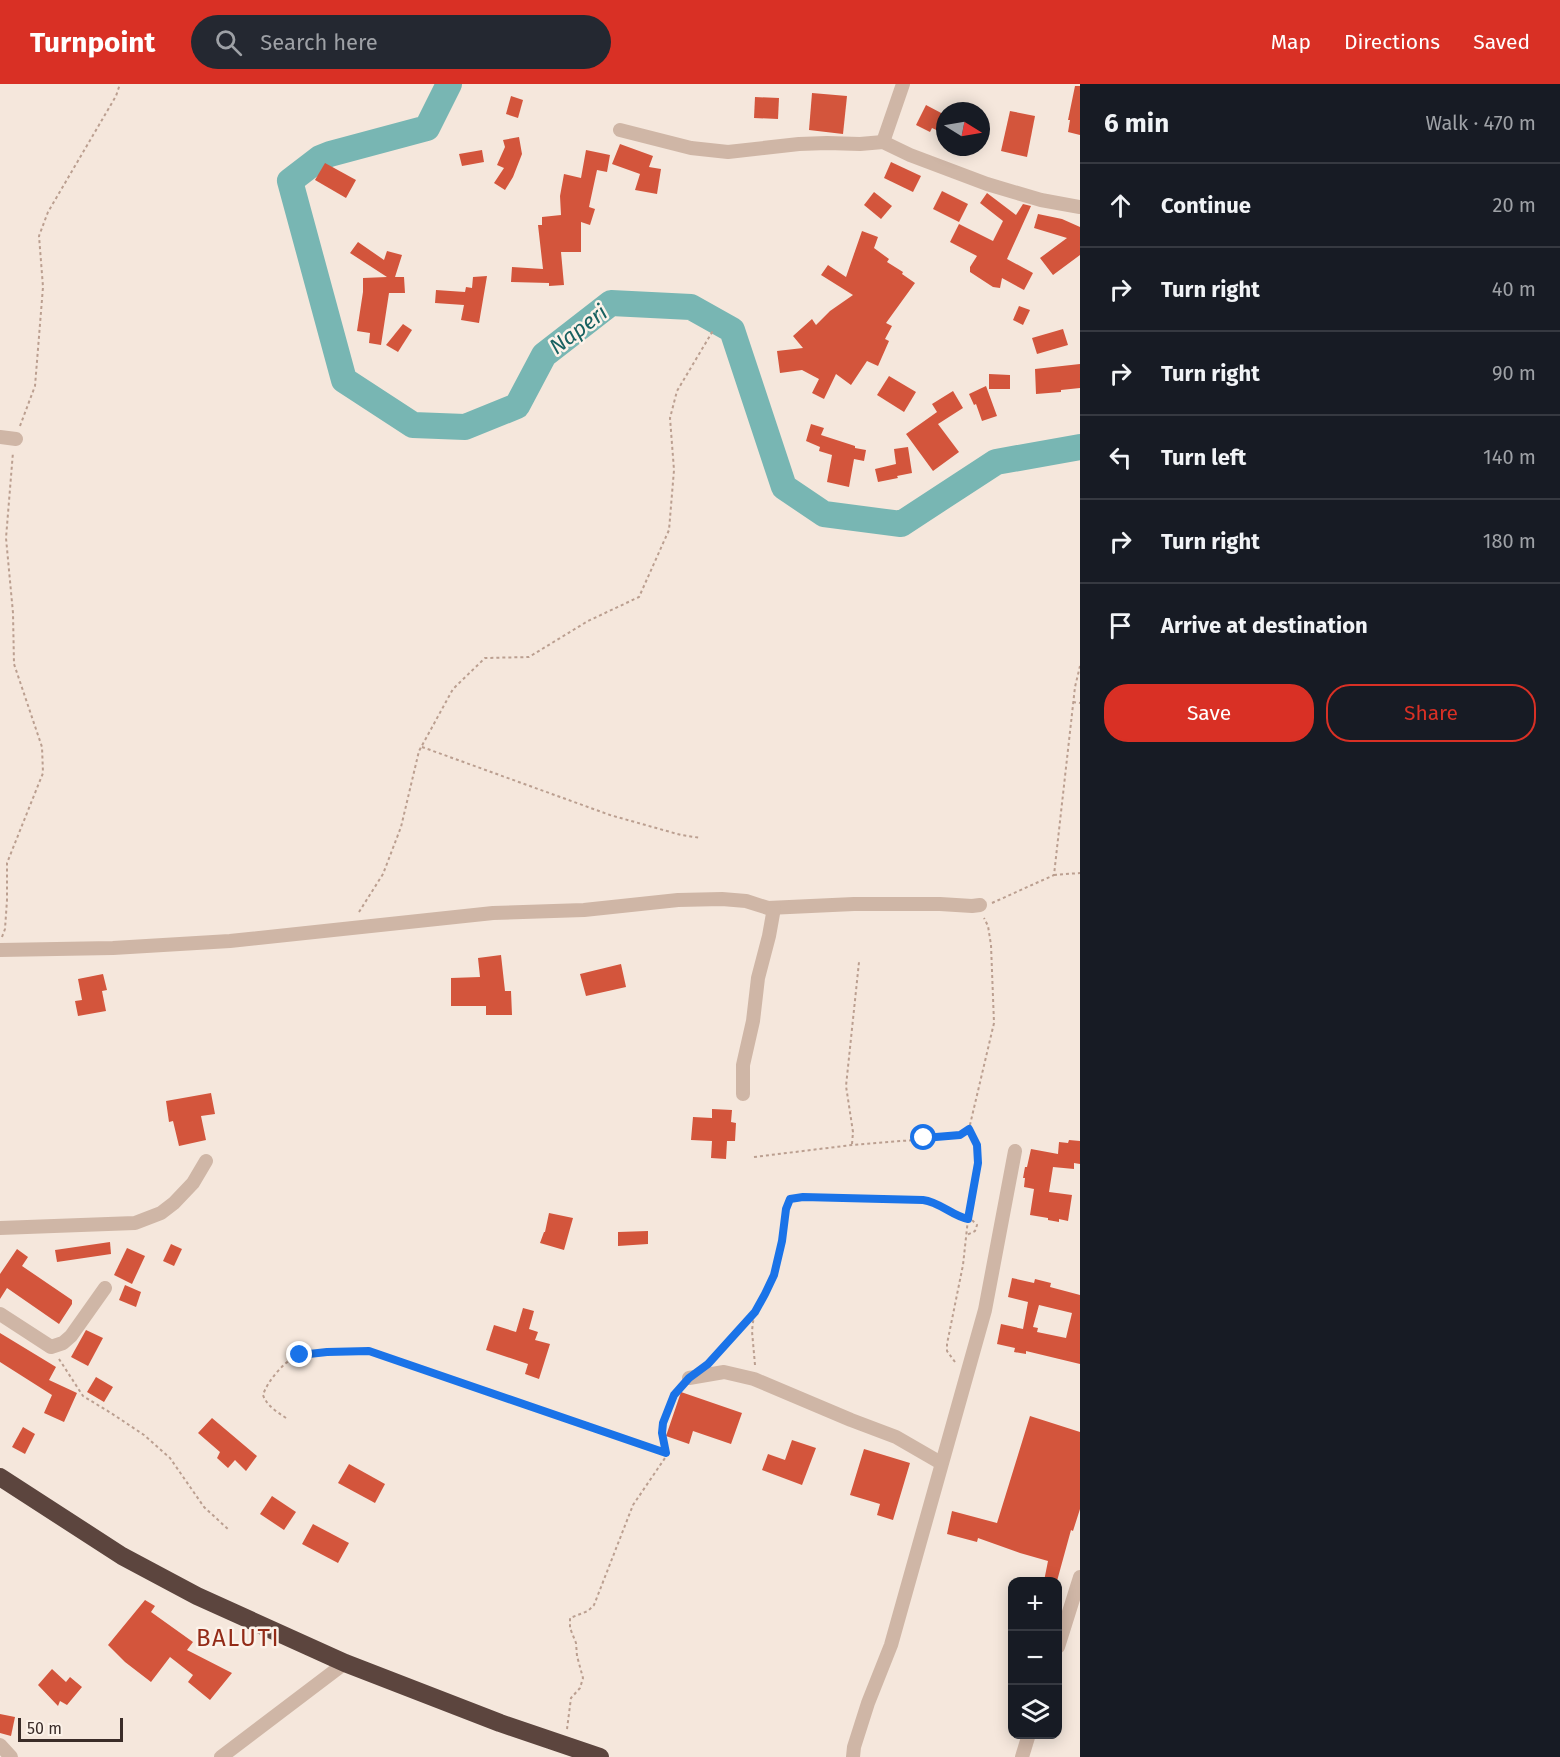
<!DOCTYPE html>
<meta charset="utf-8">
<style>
:root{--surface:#171b24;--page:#242831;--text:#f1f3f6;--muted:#9ea1a6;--line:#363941;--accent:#d93025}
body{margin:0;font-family:"Fira Sans",sans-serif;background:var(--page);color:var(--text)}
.controls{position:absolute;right:18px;bottom:18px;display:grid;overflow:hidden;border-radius:12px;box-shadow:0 3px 15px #0003}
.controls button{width:54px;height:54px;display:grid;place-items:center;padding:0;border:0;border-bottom:2px solid var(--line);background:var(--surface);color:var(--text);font:30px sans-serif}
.compass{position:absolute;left:936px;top:18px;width:54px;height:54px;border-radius:50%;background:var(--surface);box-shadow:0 3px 15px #0003;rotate:101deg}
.scale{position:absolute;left:18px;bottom:15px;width:105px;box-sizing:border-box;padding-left:6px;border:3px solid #3a2c28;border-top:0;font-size:16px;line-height:21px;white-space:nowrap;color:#3a2c28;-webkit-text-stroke:4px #fcf2e9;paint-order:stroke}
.stop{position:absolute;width:18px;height:18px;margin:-14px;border:4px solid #1a73e8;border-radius:50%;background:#fff}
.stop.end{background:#1a73e8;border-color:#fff;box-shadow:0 2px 6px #0008}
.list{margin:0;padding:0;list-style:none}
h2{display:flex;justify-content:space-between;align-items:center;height:78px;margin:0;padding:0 24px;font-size:26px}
h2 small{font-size:20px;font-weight:400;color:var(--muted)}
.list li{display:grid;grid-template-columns:39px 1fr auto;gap:18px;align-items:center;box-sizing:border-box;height:84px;padding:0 24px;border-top:2px solid var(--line)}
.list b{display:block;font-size:22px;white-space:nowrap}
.list em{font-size:20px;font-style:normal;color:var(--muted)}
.actions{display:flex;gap:12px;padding:18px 24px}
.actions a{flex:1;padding:14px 0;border:2px solid var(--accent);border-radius:24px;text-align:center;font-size:21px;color:var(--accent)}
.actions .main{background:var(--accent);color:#fff}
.icon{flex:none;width:33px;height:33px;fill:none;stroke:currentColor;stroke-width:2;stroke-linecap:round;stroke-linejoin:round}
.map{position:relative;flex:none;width:1080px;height:1673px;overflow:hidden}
header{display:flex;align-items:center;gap:36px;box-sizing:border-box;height:84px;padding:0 30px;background:var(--accent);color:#fff}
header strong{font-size:28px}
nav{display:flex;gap:33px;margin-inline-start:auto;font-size:21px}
.search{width:420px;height:54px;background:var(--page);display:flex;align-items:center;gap:15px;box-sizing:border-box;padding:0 21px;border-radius:33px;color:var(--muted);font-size:22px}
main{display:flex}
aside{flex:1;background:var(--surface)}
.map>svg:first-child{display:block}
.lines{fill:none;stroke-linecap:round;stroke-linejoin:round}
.river{stroke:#78b6b3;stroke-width:26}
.building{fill:#d3553c;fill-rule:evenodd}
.path{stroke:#bb9f90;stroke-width:2;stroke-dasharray:3 3;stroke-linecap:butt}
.minor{stroke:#cfb6a6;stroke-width:14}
.highway{stroke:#5c453e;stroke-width:18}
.route{stroke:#1a73e8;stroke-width:8}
.labels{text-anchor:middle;stroke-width:5;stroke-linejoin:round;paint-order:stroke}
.water-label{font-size:22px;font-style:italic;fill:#186160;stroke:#fcf2e9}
.quarter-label{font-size:24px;letter-spacing:1.5px;fill:#932b17;stroke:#fcf2e9}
</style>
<header>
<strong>Turnpoint</strong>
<div class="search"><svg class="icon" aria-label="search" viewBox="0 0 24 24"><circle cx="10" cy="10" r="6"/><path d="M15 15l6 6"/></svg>Search here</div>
<nav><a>Map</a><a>Directions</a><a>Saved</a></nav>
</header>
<main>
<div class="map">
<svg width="1080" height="1673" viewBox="0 0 1080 1673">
<rect width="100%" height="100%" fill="#f5e7dc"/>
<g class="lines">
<polyline class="river" points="449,0 427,44 330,70 320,74 290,97 344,296 413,341 465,343 517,322 544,271 611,219 691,223 732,246 784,403 824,430 901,440 996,378 1080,363"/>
</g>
<g class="building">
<polygon points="1075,2 1080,2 1080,51 1068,48 1070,36 1068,36"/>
<polygon points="812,9 847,12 843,50 809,46"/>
<polygon points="511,12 523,16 518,34 506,30"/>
<polygon points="755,13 779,14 778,35 754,34"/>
<polygon points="926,21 945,31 945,50 932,44 930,48 916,41"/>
<polygon points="1010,27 1035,32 1027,73 1001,67"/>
<polygon points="519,53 522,70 513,93 505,106 494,99 504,84 497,81 505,63 503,56"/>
<polygon points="620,60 653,72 649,83 661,85 657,110 635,106 640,90 612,80"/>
<polygon points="482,66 484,78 462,82 459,70"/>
<polygon points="586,66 610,71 607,88 597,86 589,123 595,125 590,141 581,138 581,168 561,168 564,201 549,202 549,199 511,198 512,183 543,185 538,141 542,141 542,133 561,131 560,112 564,90 581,94"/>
<polygon points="891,78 921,92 913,108 884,94"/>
<polygon points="325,79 356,96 346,114 315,96"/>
<polygon points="942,107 968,120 959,138 933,125"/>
<polygon points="874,108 892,122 881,135 864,121"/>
<polygon points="987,109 1016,131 1023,120 1031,122 1007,175 1033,189 1024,206 1002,194 1000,204 993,203 970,188 970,183 977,172 950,158 959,140 993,157 1003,137 980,119"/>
<polygon points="1038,130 1062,135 1080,143 1080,171 1053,191 1040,174 1067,154 1034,144"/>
<polygon points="862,147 878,153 874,164 889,175 887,178 903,188 902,190 915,199 886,239 892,242 885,255 889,257 878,282 867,277 851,301 836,290 824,315 812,309 819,295 802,286 780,289 777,267 803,264 793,252 812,235 816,241 830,227 853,211 821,191 828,181 846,193"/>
<polygon points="358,158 384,176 387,167 402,171 395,193 404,193 405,209 389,209 381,261 369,259 370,249 357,247 363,208 363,194 387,193 350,169"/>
<polygon points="487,192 479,239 461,236 464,221 435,219 436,206 465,208 466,203 472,204 473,193"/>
<polygon points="1019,222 1030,226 1023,241 1013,236"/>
<polygon points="403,240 412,246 398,268 386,261"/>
<polygon points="1063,245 1068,261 1037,270 1032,254"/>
<polygon points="1080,280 1080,304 1061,306 1061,308 1036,310 1035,285"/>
<polygon points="989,290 1010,291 1010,305 989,305"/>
<polygon points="889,292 916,308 904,328 877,311"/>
<polygon points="986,302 997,332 982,337 976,320 974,321 969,310"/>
<polygon points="953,307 963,324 938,340 959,368 933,387 906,350 937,328 932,320"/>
<polygon points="811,340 824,344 821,351 855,362 855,364 866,366 864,377 854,375 849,403 827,398 832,371 819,367 820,363 806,357"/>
<polygon points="908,363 912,389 897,392 898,394 878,398 875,385 896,380 894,365"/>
<polygon points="501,871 505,907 511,907 512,931 486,931 486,922 451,922 451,894 480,893 478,874"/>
<polygon points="621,880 626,903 586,912 580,890"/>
<polygon points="103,890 107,906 102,907 106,927 78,932 75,917 82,916 78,895"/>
<polygon points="211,1009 215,1030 201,1032 206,1056 179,1062 173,1037 169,1038 166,1017"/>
<polygon points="712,1025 732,1026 731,1038 736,1039 735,1057 727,1057 726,1075 711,1074 712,1057 691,1056 693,1033 712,1034"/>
<polygon points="1069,1056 1080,1057 1080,1080 1074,1079 1074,1085 1053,1083 1049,1108 1072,1111 1068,1137 1059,1135 1059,1138 1048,1136 1048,1134 1030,1131 1034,1105 1024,1103 1025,1094 1023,1094 1025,1083 1027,1083 1031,1065 1058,1070 1059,1058 1068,1059"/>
<polygon points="549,1129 573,1134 564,1166 540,1159 544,1148 545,1148"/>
<polygon points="648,1147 648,1160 618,1162 618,1148"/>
<polygon points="110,1158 111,1170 57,1178 55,1166"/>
<polygon points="171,1160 182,1165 174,1182 163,1177"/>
<polygon points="127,1164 145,1172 132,1200 114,1191"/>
<polygon points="17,1165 28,1173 22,1182 72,1216 72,1220 59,1240 7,1204 0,1215 0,1190"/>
<path d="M1012,1194l22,5 1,-4 16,4 -1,4 30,8v69l-54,-13v3l-12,-2 1,-4 -18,-4 4,-20 22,5 5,-27 -20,-5zM1039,1221l33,8 -6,25 -29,-6 1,-4 -5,-1z"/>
<polygon points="125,1201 141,1208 136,1223 119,1216"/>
<polygon points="523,1224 534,1227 529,1245 538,1248 535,1256 550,1260 539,1295 525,1290 528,1280 486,1266 494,1241 516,1248"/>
<polygon points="86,1246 103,1254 88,1282 71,1273"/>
<polygon points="0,1249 56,1283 49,1296 77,1309 64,1338 44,1329 52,1311 0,1278"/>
<polygon points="96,1293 113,1303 104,1318 87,1308"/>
<polygon points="681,1308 742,1329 731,1360 693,1347 689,1360 666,1352"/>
<polygon points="1030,1332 1080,1348 1080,1425 1073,1447 1071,1446 1057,1497 1044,1497 1048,1477 1020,1469 978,1454 977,1458 947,1450 952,1427 997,1439"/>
<polygon points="212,1334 257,1372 246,1387 235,1376 228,1384 217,1374 220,1368 198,1349"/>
<polygon points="23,1343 35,1350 25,1370 12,1363"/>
<polygon points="792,1356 816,1364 802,1401 762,1386 768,1370 785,1376"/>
<polygon points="864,1365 910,1379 893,1436 877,1431 880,1420 850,1411"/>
<polygon points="349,1380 385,1400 375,1419 338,1399"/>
<polygon points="272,1412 296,1428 284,1446 260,1430"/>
<polygon points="313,1440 349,1459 338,1479 302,1460"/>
<polygon points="145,1516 155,1522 151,1528 193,1558 187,1566 232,1589 210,1616 188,1598 193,1591 170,1573 151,1598 125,1578 108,1561"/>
<polygon points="52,1585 66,1598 70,1593 82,1603 67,1621 60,1617 58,1622 38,1601"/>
<polygon points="0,1630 15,1633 11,1652 0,1649"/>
</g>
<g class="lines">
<g class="path">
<polyline points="20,342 35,302 43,203 39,152 48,128 116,12 120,0"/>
<polyline points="1073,618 1080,619"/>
<polyline points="422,663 610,731 681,751 701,754"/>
<polyline points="1054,791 1080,789"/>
<polyline points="992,819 1054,791 1075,603 1080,582"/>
<polyline points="359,828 383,790 401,743 419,667 453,605 485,574 529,573 588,537 639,513 669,446 674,386 670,334 677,307 714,245"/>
<polyline points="2,853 5,845 7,816 7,779 43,689 42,663 14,580 13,529 6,454 13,368"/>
<polyline points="852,1060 853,1048 846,1002 859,878"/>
<polyline points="754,1073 852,1061 951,1053 960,1051 969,1045 994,939 991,861 988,842 984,834"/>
<polyline points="59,1275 83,1312 111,1329 144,1351 170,1374 204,1423 229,1446"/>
<polyline points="711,1277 755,1228"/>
<polyline points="955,1278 947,1267 947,1260 963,1181 968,1135 978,1079 977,1061 969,1045"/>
<polyline points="755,1281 752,1247 753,1238 755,1228 774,1191 782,1157 786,1125 790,1115 803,1113 932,1117 959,1133 972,1136 977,1141 975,1147 967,1151"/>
<path d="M286,1334c-10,-7 -19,-12 -23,-23 4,-13 21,-34 34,-39 16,-6 54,-6 72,-5l297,102"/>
<polyline points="567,1645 571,1614 580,1604 583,1594 577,1572 576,1559 570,1544 570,1534 588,1527 594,1521 633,1421 665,1374 666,1364 662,1349 663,1339 674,1311 679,1304"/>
</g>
<g class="minor">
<polyline points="620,46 691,64 728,68 799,60 827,59 860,60 883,58 910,71 987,100 1041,116 1080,123"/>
<polyline points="883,58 903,0"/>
<polyline points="0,353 16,355"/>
<polyline points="0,866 113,864 230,857 493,829 584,826 678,816 722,815 746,817 768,824 854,820 940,820 972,822 980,821"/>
<polyline points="743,1010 743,981 753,937 758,894 769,852 774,824"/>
<polyline points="0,1144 135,1139 161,1129 174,1119 193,1099 206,1077"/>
<polyline points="0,1230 51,1263 63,1259 71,1252 105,1204"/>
<polyline points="689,1294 724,1288 754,1295 851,1336 896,1353 941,1379"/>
<polyline points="1058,1563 1080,1493"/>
<polyline points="0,1661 11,1673"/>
<polyline points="221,1673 345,1579"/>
<polyline points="853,1673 854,1663 868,1619 891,1561 985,1226 1015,1067"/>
<polyline points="1022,1673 1029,1650"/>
</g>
<polyline class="highway" points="0,1393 122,1472 197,1512 345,1579 500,1639 600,1673"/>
</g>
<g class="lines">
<path class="route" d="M300,1271l27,-3 42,-1 297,102 -4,-20 1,-10 11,-28 15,-17 19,-14 47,-52 10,-18 9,-19 8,-34 4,-32 4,-10 13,-2 120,3c17,2 29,16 45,19l10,-56 -1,-18 -8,-16 -9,6 -36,3"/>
</g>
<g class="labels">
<g class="water-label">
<text transform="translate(578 245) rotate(-37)" y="8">Naperi</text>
</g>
<g class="quarter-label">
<text x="238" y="1562">BALUTI</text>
</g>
</g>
</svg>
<div class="controls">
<button>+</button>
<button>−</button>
<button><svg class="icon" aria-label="layers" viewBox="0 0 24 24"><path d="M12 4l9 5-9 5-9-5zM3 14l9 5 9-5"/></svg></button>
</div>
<svg class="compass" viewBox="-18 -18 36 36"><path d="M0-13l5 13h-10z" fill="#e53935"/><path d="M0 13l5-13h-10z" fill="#9ea1a6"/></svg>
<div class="scale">50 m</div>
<div class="stop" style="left:924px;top:1054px"></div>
<div class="stop end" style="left:300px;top:1271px"></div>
</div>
<aside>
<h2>6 min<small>Walk · 470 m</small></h2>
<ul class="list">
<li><svg class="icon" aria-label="ahead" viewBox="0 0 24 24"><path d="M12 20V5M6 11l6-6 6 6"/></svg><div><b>Continue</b></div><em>20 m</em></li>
<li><svg class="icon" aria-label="right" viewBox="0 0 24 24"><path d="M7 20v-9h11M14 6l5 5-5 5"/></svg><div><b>Turn right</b></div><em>40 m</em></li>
<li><svg class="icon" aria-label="right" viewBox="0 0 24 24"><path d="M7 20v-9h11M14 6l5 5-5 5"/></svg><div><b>Turn right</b></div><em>90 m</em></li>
<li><svg class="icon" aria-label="left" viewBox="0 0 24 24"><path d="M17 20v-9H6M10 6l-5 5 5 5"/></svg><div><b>Turn left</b></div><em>140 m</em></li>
<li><svg class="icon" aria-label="right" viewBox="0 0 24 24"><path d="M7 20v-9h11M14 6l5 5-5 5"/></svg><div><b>Turn right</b></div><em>180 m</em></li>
<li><svg class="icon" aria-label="arrive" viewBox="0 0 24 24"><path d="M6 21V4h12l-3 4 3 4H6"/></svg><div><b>Arrive at destination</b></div></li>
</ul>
<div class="actions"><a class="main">Save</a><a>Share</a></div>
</aside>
</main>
